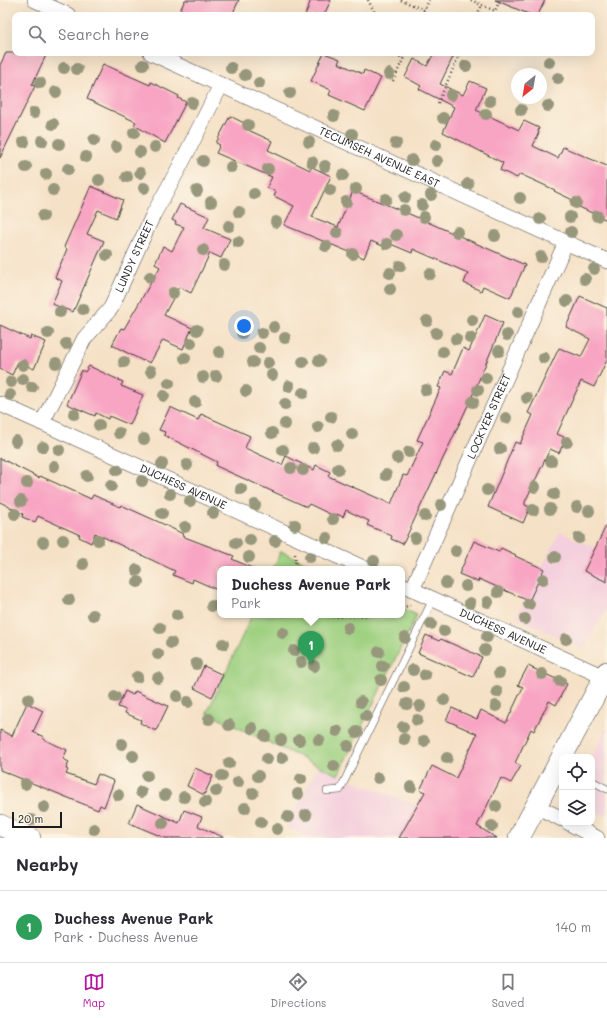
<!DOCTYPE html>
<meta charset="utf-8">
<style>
:root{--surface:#fff;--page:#f7f7f7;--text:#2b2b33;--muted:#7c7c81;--line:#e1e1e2;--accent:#b5179e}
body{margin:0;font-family:Mali,sans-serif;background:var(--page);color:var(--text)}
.controls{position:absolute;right:12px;bottom:12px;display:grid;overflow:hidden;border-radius:8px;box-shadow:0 4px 16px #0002}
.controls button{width:36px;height:36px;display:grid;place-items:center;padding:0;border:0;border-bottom:1px solid var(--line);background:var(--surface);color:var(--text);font:20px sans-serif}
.compass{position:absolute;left:511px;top:68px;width:36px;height:36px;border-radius:50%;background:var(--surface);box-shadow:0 4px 16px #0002;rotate:211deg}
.scale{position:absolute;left:12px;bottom:10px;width:50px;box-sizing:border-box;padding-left:4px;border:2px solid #1c1c1c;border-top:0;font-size:11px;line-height:14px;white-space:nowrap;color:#1c1c1c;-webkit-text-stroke:3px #fcf5e5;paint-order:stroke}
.you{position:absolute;left:244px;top:326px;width:14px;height:14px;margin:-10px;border:3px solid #fff;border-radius:50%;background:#1a73e8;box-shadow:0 0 0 6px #1a73e833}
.badge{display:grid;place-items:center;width:26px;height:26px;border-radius:50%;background:var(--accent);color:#fff;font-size:13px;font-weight:700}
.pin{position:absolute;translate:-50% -33px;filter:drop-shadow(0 1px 2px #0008)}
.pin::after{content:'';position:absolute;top:21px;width:14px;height:12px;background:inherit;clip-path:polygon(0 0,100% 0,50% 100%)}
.popup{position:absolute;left:217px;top:566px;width:188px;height:52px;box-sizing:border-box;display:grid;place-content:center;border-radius:8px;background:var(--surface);filter:drop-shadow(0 1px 3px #0005);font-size:13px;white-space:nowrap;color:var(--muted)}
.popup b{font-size:15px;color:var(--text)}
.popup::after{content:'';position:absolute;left:50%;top:100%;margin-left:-8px;border:8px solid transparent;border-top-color:var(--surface)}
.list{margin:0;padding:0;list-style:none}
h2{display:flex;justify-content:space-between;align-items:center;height:52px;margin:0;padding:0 16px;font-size:17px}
h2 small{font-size:13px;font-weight:400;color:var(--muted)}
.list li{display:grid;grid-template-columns:26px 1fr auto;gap:12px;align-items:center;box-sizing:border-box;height:72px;padding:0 16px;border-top:1px solid var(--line)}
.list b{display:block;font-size:15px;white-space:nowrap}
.list p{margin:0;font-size:13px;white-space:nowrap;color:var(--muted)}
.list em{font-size:13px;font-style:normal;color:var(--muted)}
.icon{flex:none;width:22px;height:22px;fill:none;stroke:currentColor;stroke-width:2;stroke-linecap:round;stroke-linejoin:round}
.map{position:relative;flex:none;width:607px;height:838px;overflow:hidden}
.search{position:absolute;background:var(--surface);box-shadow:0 4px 16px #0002;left:12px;right:12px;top:12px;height:44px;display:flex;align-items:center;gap:10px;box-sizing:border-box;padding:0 14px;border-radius:8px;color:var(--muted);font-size:15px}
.sheet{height:124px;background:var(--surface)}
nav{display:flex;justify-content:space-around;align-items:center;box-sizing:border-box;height:56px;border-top:1px solid var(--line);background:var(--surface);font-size:11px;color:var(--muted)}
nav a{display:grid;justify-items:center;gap:2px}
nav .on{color:var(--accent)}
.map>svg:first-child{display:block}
.built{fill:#f4cfdd}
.green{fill:#9ed080;stroke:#5d764e}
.building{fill:#f8a5c3}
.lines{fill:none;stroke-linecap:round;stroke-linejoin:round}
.lane-casing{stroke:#3d3a36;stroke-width:8}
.street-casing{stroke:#3d3a36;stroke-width:16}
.secondary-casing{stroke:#3d3a36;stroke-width:22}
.path{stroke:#3d3a36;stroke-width:2.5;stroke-dasharray:1 3;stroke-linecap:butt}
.lane{stroke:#fff;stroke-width:7}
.street{stroke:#fff;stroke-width:15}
.secondary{stroke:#fff;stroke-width:21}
.tree{fill:#97977c}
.labels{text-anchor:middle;stroke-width:3;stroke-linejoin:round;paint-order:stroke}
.street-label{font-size:11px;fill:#1c1c1c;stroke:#fcf5e5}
</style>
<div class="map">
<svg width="607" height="838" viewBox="0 0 607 838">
<rect width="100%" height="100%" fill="#fcf5e5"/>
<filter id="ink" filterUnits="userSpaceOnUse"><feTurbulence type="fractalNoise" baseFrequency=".025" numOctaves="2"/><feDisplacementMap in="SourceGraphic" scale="8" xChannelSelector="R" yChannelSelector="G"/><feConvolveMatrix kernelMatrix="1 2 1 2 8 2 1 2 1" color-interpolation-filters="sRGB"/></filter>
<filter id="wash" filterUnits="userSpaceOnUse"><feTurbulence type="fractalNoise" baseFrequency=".012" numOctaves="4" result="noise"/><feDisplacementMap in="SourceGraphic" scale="16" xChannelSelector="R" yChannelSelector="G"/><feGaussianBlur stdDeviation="0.9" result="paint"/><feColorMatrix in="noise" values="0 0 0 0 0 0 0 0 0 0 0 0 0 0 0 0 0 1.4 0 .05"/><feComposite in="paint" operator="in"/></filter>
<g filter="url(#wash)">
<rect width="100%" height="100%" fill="#f5e1c6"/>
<g class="built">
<polygon points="560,532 607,553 607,608 584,649 516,617"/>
<polygon points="607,728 607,817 592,809 591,757"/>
<polygon points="319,765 338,775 492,834 490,838 308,838 286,827"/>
</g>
<g class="green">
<polygon points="281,551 319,569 273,569"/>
<polygon points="402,608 417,615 338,775 207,713 252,615 402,615"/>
</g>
<g id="blocks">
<g class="building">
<polygon points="185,0 239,0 232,15 178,15"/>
<polygon points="311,0 331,0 324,15 305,15"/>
<polygon points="495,0 545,0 538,15 531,15"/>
<polygon points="6,53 47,53 32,85 35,86 0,158 0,65"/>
<polygon points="324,53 340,59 338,63 363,74 364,70 381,78 365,111 329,95 331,90 311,81"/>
<polygon points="434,53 455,53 440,84 463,95 470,81 486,88 476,110 519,130 524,121 539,128 538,132 539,132 533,146 558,158 563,147 607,166 607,220 577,206 579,203 554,191 555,190 520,174 517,178 500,170 503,163 443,132 454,107 419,89 421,86 405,77 414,59 427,66"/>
<polygon points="103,64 150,85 151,82 179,96 178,98 186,102 165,143 134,125 136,122 87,99"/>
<polygon points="230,116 248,125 246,129 272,141 268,150 310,170 312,167 331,176 312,217 338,227 353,191 407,213 525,265 510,298 483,286 481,291 464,283 468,273 413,249 412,253 386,242 385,247 371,241 364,258 284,225 294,206 274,196 276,192 267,187 272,177 216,153 220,145 216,143"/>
<polygon points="91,186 123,200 116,218 98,210 87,234 104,241 73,312 52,304 62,281 55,277 67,249 64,247"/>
<polygon points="180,204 209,217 204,228 230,239 221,258 210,253 191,293 179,287 164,315 192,328 183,349 163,340 150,363 144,360 143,361 112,345 121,328 124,329 160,267 155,264 163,246 172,251 184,227 175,224 176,222 172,220"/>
<polygon points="580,296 607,308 607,360 594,387 581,381 557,434 566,438 559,453 550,449 525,502 525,505 530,507 523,523 488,507 515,442 520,444 533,415 528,413 559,348 581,357 590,339 566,327"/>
<polygon points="485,315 503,323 470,401 403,544 391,539 392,536 367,525 369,521 346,510 343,517 337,514 336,517 309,504 307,507 216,466 217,462 164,435 165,432 159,430 170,407 198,420 201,414 250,436 245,448 282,465 286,456 314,470 316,465 330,472 328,476 391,504 403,475 407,476 423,442 417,440 441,388 438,387 445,371 452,374 463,348 469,351"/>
<polygon points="0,325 30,339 31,336 46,342 34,369 18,362 12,375 0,369"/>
<polygon points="89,366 123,382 121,386 143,395 130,425 109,416 108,419 96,413 95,416 67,404 82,370 85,372"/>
<polygon points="0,458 39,478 40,476 91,499 93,495 120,507 121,505 161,523 183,534 182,536 234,556 232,559 254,569 220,569 220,591 193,579 192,583 173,575 175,571 95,533 91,543 79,537 80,535 38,516 35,522 22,517 23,514 0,502"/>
<polygon points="607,524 607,582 584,571"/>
<polygon points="474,541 499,552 501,548 516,555 515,556 544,569 529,601 479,579 478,582 459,574"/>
<polygon points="426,635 439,641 441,639 482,657 473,677 418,653"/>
<polygon points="204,666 223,675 212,697 194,688"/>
<polygon points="528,666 567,684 556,705 549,701 534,731 531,729 515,763 521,766 511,783 501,778 477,826 497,838 399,838 425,792 420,790 432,766 456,778 477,734 446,720 452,708 477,719 481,710 506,723 523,687 518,685"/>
<polygon points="125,691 133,695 135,691 168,706 156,731 140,723 141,720 125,713 126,710 118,707"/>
<polygon points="27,703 43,711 33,732 44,737 43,739 67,750 63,759 69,762 66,769 68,770 66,774 94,784 98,774 114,781 104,807 100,805 98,810 0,770 0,730 12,736"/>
<polygon points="195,768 213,776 204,795 187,786"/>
<polygon points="137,804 179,823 184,810 202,817 198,826 225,838 165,838 129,823"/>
</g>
</g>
</g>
<g filter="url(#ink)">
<use href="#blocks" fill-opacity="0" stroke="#3d3a36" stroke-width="1"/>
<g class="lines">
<g class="lane-casing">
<g id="lane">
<polyline points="592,781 607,789"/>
<polyline points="327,791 340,790 433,599"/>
</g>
</g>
<g class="street-casing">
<g id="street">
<polyline points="35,0 68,15"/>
<path id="s1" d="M151,53l456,208"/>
<path id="s2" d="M0,404l366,165"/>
<path id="s3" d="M42,423l42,-84 27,-31 42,-93 26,-47 42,-83"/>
<path id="s4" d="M402,585l202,92"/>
<path id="s5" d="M412,590l154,-348"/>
<polyline points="536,806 562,819"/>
<polyline points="569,823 597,838"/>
</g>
</g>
<g class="secondary-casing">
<g id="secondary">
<polyline points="0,825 30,838"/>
<polyline points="519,838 607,672"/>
</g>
</g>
<g class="path">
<polyline points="368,0 376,15"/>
<polyline points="401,0 424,10"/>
<polyline points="471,0 495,11 500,0"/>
<polyline points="422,15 429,0"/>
<polyline points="477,15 482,5"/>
<polyline points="398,53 402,60"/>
<polyline points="393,81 406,53"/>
<polyline points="438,103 460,53"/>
<polyline points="295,554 296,569"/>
<polyline points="402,608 410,605"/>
<polyline points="325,615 333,617 382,615"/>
</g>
<use href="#lane" class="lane"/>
<use href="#street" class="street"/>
<use href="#secondary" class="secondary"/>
</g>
<g class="tree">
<circle cx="549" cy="62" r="6"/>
<circle cx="143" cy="65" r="6"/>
<circle cx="466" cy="66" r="6"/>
<circle cx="64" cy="68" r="6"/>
<circle cx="231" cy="68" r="6"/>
<circle cx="77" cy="69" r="6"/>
<circle cx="389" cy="74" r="6"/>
<circle cx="245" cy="75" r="6"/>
<circle cx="558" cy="78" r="6"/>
<circle cx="40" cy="83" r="6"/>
<circle cx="259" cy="83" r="6"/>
<circle cx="56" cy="92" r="6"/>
<circle cx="290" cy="93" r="6"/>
<circle cx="451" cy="95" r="6"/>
<circle cx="490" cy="101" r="6"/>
<circle cx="192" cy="103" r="6"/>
<circle cx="548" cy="106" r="6"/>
<circle cx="521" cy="110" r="6"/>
<circle cx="34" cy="113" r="6"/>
<circle cx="486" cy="114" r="6"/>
<circle cx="334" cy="116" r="6"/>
<circle cx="443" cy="118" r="6"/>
<circle cx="53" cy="124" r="6"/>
<circle cx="248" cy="125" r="6"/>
<circle cx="134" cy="133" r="6"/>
<circle cx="352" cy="134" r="6"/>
<circle cx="94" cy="140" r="6"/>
<circle cx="42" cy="141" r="6"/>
<circle cx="24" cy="142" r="6"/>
<circle cx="309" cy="142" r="6"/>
<circle cx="396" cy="143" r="6"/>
<circle cx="59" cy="144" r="6"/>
<circle cx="436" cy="145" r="6"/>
<circle cx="116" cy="147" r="6"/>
<circle cx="155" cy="147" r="6"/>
<circle cx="140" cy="152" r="6"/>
<circle cx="86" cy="157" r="6"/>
<circle cx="412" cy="160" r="6"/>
<circle cx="203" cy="161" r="6"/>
<circle cx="437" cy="161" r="6"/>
<circle cx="312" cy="162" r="6"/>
<circle cx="325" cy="166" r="6"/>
<circle cx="26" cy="167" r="6"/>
<circle cx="231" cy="167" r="6"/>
<circle cx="68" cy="169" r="6"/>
<circle cx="268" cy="169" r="6"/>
<circle cx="140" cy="173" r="6"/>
<circle cx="46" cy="174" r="6"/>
<circle cx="343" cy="175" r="6"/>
<circle cx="127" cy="177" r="6"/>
<circle cx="99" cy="180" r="6"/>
<circle cx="468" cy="184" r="6"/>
<circle cx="144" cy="188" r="6"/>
<circle cx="356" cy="189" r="6"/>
<circle cx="53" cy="190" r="6"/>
<circle cx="330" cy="190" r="6"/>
<circle cx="197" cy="191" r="6"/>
<circle cx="254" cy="194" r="6"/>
<circle cx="431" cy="195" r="6"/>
<circle cx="405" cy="197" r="6"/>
<circle cx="520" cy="198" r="6"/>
<circle cx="386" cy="199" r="6"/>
<circle cx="211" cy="202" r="6"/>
<circle cx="346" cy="202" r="6"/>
<circle cx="576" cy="203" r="6"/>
<circle cx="422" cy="205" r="6"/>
<circle cx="404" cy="210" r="6"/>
<circle cx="239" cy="212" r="6"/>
<circle cx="43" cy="216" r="6"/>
<circle cx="597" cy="216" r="6"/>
<circle cx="424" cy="217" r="6"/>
<circle cx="570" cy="217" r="6"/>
<circle cx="540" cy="219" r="6"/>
<circle cx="276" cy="222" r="6"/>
<circle cx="229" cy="226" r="6"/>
<circle cx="457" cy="232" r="6"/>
<circle cx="571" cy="232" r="6"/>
<circle cx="337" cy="233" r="6"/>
<circle cx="396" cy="235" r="6"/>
<circle cx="495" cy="236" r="6"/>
<circle cx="238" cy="242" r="6"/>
<circle cx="387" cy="244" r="6"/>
<circle cx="326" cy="246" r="6"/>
<circle cx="203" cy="250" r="6"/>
<circle cx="353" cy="254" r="6"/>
<circle cx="107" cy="255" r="6"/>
<circle cx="541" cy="257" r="6"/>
<circle cx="224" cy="265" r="6"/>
<circle cx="400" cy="266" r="6"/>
<circle cx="594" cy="269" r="6"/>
<circle cx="390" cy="273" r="6"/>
<circle cx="430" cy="274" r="6"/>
<circle cx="150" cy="277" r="6"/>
<circle cx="585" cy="279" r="6"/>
<circle cx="390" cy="289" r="6"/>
<circle cx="173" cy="293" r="6"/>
<circle cx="567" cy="301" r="6"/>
<circle cx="83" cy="309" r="6"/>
<circle cx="60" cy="312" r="6"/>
<circle cx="518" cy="312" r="6"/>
<circle cx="472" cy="320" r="6"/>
<circle cx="427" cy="321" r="6"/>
<circle cx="274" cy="327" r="6"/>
<circle cx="197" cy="330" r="6"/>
<circle cx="48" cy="333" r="6"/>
<circle cx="242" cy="333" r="6"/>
<circle cx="262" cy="333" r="6"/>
<circle cx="436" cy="333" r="6"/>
<circle cx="507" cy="335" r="6"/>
<circle cx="285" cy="338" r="6"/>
<circle cx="470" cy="338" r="6"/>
<circle cx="456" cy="339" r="6"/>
<circle cx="191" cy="343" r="6"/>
<circle cx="66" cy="344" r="6"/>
<circle cx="259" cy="348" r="6"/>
<circle cx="499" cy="351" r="6"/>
<circle cx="219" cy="352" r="6"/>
<circle cx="443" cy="352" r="6"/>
<circle cx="185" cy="358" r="6"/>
<circle cx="544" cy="358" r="6"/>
<circle cx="319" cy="361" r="6"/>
<circle cx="124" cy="362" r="6"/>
<circle cx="253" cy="362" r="6"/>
<circle cx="303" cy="362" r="6"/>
<circle cx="56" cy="363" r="6"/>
<circle cx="268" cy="363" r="6"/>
<circle cx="23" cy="365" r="6"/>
<circle cx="151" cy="371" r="6"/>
<circle cx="272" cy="375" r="6"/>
<circle cx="216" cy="376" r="6"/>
<circle cx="203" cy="377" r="6"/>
<circle cx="486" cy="378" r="6"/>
<circle cx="23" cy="379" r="6"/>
<circle cx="11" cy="382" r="6"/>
<circle cx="169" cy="383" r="6"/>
<circle cx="289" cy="386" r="6"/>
<circle cx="32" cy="387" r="6"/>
<circle cx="426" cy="390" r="6"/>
<circle cx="478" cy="390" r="6"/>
<circle cx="246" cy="391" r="6"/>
<circle cx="303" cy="393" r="6"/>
<circle cx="10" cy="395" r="6"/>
<circle cx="164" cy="396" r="6"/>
<circle cx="527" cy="398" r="6"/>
<circle cx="195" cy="402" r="6"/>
<circle cx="473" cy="402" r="6"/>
<circle cx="285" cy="404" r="6"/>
<circle cx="74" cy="414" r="6"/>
<circle cx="331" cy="417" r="6"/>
<circle cx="506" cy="418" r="6"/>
<circle cx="285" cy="424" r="6"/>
<circle cx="99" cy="425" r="6"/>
<circle cx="318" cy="427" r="6"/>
<circle cx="119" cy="433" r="6"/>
<circle cx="272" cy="433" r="6"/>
<circle cx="352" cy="434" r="6"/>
<circle cx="144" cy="439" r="6"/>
<circle cx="16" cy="441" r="6"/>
<circle cx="567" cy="442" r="6"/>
<circle cx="337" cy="445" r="6"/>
<circle cx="43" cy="447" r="6"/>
<circle cx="313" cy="448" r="6"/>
<circle cx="500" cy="449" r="6"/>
<circle cx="59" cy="450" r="6"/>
<circle cx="283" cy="450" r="6"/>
<circle cx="409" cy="452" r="6"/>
<circle cx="397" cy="458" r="6"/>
<circle cx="551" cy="461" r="6"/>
<circle cx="162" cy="464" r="6"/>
<circle cx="187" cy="465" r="6"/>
<circle cx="54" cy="466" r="6"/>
<circle cx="291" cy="468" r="6"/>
<circle cx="338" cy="469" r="6"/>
<circle cx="117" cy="470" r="6"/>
<circle cx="303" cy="470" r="6"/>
<circle cx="386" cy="475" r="6"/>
<circle cx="87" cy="476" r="6"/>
<circle cx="142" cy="481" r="6"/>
<circle cx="27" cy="483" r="6"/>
<circle cx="111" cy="486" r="6"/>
<circle cx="535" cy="487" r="6"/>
<circle cx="241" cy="489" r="6"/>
<circle cx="487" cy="490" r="6"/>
<circle cx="170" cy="494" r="6"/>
<circle cx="554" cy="494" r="6"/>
<circle cx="21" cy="501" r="6"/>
<circle cx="190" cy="501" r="6"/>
<circle cx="255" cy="505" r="6"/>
<circle cx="441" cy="505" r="6"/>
<circle cx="577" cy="507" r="6"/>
<circle cx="550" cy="509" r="6"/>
<circle cx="533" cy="510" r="6"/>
<circle cx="589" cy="511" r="6"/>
<circle cx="162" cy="513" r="6"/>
<circle cx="213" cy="513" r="6"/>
<circle cx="15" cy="514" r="6"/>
<circle cx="425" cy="516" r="6"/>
<circle cx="333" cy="519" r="6"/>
<circle cx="295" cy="525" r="6"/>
<circle cx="185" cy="527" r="6"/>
<circle cx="327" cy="538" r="6"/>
<circle cx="415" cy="538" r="6"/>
<circle cx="579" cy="538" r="6"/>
<circle cx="63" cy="540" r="6"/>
<circle cx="98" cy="540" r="6"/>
<circle cx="250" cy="540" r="6"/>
<circle cx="275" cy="541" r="6"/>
<circle cx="43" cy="542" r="6"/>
<circle cx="236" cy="543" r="6"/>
<circle cx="456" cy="551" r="6"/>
<circle cx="249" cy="557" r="6"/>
<circle cx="310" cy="557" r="6"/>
<circle cx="555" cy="557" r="6"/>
<circle cx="374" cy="561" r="6"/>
<circle cx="83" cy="564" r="6"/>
<circle cx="137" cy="570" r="6"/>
<circle cx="543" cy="579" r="6"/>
<circle cx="138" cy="582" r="6"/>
<circle cx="446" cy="583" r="6"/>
<circle cx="466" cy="586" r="6"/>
<circle cx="498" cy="592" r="6"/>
<circle cx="69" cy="600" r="6"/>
<circle cx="488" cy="602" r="6"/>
<circle cx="470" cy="603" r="6"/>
<circle cx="529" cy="604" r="6"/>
<circle cx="212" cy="606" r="6"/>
<circle cx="93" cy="615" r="6"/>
<circle cx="177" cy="615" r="6"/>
<circle cx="525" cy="619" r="6"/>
<circle cx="431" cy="624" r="6"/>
<circle cx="160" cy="628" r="6"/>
<circle cx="348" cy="628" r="6"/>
<circle cx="444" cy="631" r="6"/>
<circle cx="283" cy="633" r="6"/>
<circle cx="487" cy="637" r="6"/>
<circle cx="405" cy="638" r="6"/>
<circle cx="566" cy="639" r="6"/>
<circle cx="171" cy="643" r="6"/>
<circle cx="223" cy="644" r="6"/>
<circle cx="485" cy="650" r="6"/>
<circle cx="294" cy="651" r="6"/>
<circle cx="379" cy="652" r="6"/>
<circle cx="158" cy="654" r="6"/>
<circle cx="301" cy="662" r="6"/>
<circle cx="196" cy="664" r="6"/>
<circle cx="314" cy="666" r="6"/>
<circle cx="383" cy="666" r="6"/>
<circle cx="413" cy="670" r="6"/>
<circle cx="499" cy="673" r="6"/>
<circle cx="542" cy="674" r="6"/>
<circle cx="425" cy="675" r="6"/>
<circle cx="137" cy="677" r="6"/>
<circle cx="158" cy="678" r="6"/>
<circle cx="381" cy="680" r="6"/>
<circle cx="560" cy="681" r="6"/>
<circle cx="404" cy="687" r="6"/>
<circle cx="497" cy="692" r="6"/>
<circle cx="177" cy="696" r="6"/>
<circle cx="115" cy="697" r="6"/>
<circle cx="28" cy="699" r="6"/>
<circle cx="444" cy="700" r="6"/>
<circle cx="188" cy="702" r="6"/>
<circle cx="361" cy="702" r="6"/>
<circle cx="407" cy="704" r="6"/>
<circle cx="420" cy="706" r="6"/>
<circle cx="496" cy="706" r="6"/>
<circle cx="366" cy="716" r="6"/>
<circle cx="209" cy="719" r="6"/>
<circle cx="417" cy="720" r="6"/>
<circle cx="229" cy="725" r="6"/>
<circle cx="403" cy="727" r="6"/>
<circle cx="252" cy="728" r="6"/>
<circle cx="337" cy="731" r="6"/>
<circle cx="357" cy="732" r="6"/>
<circle cx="265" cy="736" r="6"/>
<circle cx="404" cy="739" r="6"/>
<circle cx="281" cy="740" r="6"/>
<circle cx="299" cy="740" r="6"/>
<circle cx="319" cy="740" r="6"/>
<circle cx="424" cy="741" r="6"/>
<circle cx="122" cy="744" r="6"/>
<circle cx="348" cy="746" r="6"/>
<circle cx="133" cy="756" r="6"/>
<circle cx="282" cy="758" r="6"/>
<circle cx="447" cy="758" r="6"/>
<circle cx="267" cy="759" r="6"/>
<circle cx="229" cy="763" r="6"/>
<circle cx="334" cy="766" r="6"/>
<circle cx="147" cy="776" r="6"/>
<circle cx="222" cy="776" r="6"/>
<circle cx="258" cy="776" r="6"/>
<circle cx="378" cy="778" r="6"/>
<circle cx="301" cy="779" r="6"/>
<circle cx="238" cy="782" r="6"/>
<circle cx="25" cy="784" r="6"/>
<circle cx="411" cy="787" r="6"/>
<circle cx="216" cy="791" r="6"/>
<circle cx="141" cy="792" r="6"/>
<circle cx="253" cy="793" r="6"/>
<circle cx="298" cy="794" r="6"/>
<circle cx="118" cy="795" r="6"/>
<circle cx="165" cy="795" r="6"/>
<circle cx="184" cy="797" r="6"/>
<circle cx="205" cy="802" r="6"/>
<circle cx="496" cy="806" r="6"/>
<circle cx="44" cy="807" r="6"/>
<circle cx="245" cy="808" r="6"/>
<circle cx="306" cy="815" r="6"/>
<circle cx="288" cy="817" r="6"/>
<circle cx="31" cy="820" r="6"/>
<circle cx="261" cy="822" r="6"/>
<circle cx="163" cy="823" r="6"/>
<circle cx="492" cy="826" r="6"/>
<circle cx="94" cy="829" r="6"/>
<circle cx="277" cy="829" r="6"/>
</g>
</g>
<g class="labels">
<g class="street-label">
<text dy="4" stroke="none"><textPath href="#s1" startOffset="251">TECUMSEH AVENUE EAST</textPath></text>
<text dy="4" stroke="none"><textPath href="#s3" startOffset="192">LUNDY STREET</textPath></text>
<text dy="4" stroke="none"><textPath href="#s5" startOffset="190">LOCKYER STREET</textPath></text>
<text dy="4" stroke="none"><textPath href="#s2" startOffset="201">DUCHESS AVENUE</textPath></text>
<text dy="4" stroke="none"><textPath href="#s4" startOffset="111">DUCHESS AVENUE</textPath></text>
</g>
</g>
</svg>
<div class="controls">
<button><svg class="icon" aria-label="locate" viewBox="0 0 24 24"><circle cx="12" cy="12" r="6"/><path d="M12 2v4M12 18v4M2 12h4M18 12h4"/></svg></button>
<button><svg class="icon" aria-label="layers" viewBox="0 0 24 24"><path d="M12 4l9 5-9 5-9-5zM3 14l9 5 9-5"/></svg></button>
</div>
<svg class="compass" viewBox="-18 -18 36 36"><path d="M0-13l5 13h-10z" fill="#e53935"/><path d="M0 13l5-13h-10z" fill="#7c7c81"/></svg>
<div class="scale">20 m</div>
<div class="you"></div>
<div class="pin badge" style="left:311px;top:664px;background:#2e9e5b">1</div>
<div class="popup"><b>Duchess Avenue Park</b>Park</div>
<div class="search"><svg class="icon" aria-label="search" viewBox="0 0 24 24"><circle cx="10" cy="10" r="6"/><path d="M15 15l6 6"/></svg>Search here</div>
</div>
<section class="sheet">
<h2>Nearby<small></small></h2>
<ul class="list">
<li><span class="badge" style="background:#2e9e5b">1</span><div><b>Duchess Avenue Park</b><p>Park · Duchess Avenue</p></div><em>140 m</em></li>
</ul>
</section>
<nav>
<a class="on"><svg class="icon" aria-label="map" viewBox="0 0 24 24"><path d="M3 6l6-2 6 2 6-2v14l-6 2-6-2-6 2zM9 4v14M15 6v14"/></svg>Map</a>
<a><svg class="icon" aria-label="directions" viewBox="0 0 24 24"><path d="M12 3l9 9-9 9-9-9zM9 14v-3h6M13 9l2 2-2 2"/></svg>Directions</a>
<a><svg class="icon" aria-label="saved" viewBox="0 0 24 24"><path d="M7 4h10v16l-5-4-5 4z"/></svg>Saved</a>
</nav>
